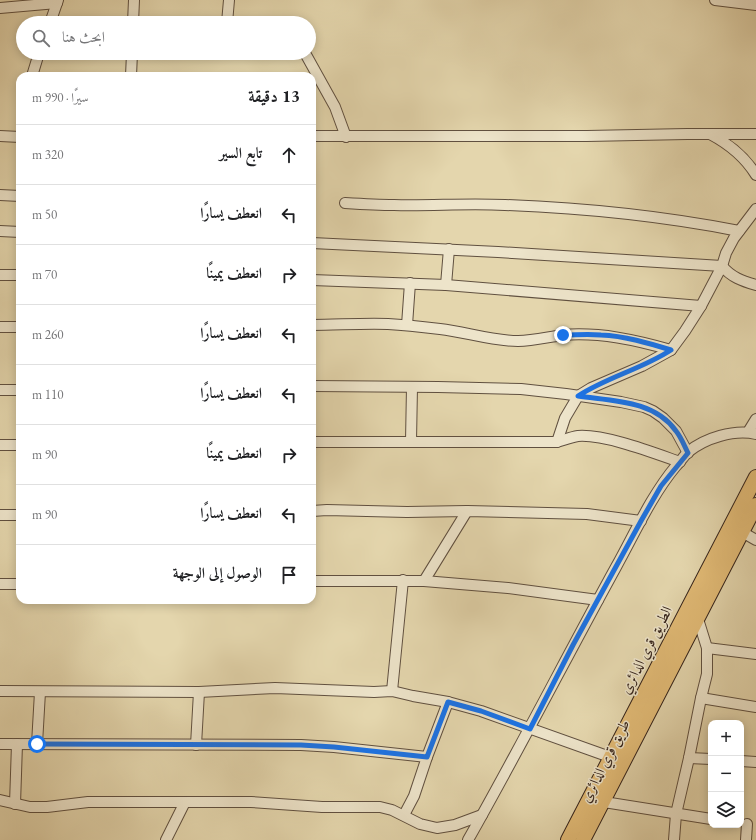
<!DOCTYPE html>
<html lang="ar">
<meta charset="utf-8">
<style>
:root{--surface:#fff;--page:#f2f2f2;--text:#202124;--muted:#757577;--line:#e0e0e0}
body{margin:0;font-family:"EB Garamond",Amiri,serif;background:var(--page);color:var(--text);direction:rtl}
.controls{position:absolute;right:12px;bottom:12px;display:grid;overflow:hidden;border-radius:8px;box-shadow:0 2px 10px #0003}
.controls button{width:36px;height:36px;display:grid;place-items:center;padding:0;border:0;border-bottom:1px solid var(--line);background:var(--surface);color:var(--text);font:20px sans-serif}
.stop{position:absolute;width:12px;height:12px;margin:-9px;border:3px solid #1a73e8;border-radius:50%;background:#fff}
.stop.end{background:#1a73e8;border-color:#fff;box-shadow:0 1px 4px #0008}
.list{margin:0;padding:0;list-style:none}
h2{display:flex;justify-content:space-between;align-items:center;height:52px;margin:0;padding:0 16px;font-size:17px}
h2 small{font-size:13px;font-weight:400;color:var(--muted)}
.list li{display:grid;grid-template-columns:26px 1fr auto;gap:12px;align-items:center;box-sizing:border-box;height:60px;padding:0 16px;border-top:1px solid var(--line)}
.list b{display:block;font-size:15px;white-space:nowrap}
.list em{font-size:13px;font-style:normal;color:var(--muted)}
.icon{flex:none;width:22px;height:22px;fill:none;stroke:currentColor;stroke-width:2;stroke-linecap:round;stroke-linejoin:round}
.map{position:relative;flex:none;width:756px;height:840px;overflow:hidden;direction:ltr}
.search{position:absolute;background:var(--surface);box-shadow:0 2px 10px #0003;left:16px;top:16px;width:300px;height:44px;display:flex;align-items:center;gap:10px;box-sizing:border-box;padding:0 14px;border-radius:22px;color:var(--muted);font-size:15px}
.panel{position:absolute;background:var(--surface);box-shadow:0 2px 10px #0003;left:16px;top:72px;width:300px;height:532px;border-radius:12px;direction:rtl}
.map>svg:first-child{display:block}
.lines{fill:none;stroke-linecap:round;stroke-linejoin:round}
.minor-casing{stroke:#605040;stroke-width:12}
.highway-casing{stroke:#34231b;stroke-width:16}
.minor{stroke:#ede4ca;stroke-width:10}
.highway{stroke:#e2bb76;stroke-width:14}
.route{stroke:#1a73e8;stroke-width:5}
.labels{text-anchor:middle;stroke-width:3;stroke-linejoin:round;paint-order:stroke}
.street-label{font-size:15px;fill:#34231b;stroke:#ede4ca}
</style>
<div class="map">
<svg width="756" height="840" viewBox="0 0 756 840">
<rect width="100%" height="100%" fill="#e4d6ad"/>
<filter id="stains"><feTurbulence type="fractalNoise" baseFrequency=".005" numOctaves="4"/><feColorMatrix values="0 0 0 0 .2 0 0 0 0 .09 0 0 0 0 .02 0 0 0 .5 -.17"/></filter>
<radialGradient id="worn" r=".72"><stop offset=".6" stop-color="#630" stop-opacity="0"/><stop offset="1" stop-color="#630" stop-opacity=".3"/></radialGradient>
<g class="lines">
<g class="minor-casing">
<g id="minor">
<polyline points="715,0 756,5"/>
<polyline points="0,8 57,3"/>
<polyline points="50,23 58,0"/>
<polyline points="133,23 134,0"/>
<polyline points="227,23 229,0"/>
<polyline points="245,23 260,23"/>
<polyline points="305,53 335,107 346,137"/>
<polyline points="32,76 39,53"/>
<polyline points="131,76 132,53"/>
<path d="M710,134c19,10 35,23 46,41"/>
<polyline points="0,136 20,137"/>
<polyline points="312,136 587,136 687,134 756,134"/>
<polyline points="0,195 20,196"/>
<path d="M345,203c16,1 33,2 49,2 37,1 74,-2 111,0 79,3 157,11 234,26"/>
<polyline points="0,231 20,232"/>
<path d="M312,243l186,9 224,14c9,11 20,15 34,19"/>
<polyline points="0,275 20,275"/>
<polyline points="312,280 446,285 701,306"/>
<polyline points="446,285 449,249"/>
<path d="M312,325c25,0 51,-2 76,-1 17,1 35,3 52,5 26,3 51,12 78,12 15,0 30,-4 45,-6 37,-3 73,5 108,15"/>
<polyline points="407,325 410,283"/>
<polyline points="0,327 20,327"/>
<polyline points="312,386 438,387 521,389 566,394 621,402 644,407 653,411 663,418 676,431 688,453"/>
<polyline points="0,390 20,390"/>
<polyline points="748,432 756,419"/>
<polyline points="411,441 412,387"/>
<path d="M312,442h245c7,-2 14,-5 21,-6 27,-2 76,17 102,26"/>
<polyline points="557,442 565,418 578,396 591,388 642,366 671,350 685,331 701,306 722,266 726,253 734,238 756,209"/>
<polyline points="0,445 20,445"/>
<polyline points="312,511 327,510 407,512 467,511 587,514 641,521"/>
<polyline points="0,515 20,515"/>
<polyline points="742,532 756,540"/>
<polyline points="312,581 424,581 467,511"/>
<polyline points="424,581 508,588 598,600"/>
<polyline points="0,584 20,584"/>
<polyline points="707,648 756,654"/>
<polyline points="0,691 199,692 275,688 374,692 392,691 413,696 448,702 481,711 610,757"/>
<polyline points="392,691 403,580"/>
<polyline points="701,698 756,707"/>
<polyline points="0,744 301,745 334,747 427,757"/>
<polyline points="37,744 40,692"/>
<polyline points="196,745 199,692"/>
<polyline points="689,758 711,759"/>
<polyline points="741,761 756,762"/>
<polyline points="0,800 30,807 47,807 88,802 251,802 322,807 380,807 392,810 420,824 437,828 455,825 482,815"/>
<polyline points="604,802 711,819"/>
<polyline points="15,804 17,744"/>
<polyline points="404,815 414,796 427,757 448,702"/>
<polyline points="166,840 185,802"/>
<path d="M468,840c51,-90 98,-182 148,-273 19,-34 35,-71 60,-101 4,-4 8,-10 12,-14 17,-14 46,-23 68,-18"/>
<polyline points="674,840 676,814 689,758 701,698 707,674 707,648 698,619"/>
<polyline points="746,840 747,824"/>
</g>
</g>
<g class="highway-casing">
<g id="highway">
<polyline points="568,840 756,477"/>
<polyline points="583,840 756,505"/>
</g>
</g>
<use href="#minor" class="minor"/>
<use href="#highway" class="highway"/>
</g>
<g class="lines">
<path class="route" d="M37,744l264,1 33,2 93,10 21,-55 33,9 49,18 43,-84 68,-124 20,-35 27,-33c-4,-8 -7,-16 -12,-22 -22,-31 -64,-30 -98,-35 29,-19 64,-27 93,-46 -23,-7 -46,-14 -70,-15 -13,-1 -25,0 -38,0"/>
</g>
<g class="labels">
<g class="street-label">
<text transform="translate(646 650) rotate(-63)" y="5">الطريق قري الدائري</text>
<text transform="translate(605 761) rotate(-63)" y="5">طريق قري الدائري</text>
</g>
</g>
<rect width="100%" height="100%" filter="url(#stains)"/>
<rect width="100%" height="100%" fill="url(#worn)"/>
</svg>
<div class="controls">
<button>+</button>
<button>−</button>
<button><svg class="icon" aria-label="layers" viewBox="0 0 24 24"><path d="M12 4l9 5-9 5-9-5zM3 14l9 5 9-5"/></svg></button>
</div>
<div class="stop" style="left:37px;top:744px"></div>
<div class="stop end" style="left:563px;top:335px"></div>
<div class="search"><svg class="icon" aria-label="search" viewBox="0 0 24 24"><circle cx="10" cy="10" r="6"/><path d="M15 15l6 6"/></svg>ابحث هنا</div>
<section class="panel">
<h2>13 دقيقة<small>سيرًا · 990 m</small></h2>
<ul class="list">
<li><svg class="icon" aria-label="ahead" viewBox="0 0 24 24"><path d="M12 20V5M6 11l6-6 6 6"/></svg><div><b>تابع السير</b></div><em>320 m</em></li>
<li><svg class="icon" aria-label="left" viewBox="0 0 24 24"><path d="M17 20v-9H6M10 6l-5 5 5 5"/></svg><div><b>انعطف يسارًا</b></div><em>50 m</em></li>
<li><svg class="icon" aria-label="right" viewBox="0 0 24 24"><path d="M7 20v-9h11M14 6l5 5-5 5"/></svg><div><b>انعطف يمينًا</b></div><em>70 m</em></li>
<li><svg class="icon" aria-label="left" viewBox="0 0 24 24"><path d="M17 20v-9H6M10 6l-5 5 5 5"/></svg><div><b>انعطف يسارًا</b></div><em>260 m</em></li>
<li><svg class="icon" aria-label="left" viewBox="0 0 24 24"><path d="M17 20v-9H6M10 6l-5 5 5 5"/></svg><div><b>انعطف يسارًا</b></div><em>110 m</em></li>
<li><svg class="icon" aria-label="right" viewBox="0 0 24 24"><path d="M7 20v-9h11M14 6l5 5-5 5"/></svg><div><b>انعطف يمينًا</b></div><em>90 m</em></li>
<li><svg class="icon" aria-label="left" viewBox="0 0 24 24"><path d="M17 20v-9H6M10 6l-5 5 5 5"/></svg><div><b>انعطف يسارًا</b></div><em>90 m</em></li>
<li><svg class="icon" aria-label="arrive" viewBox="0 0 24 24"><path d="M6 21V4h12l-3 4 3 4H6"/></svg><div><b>الوصول إلى الوجهة</b></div></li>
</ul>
</section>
</div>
